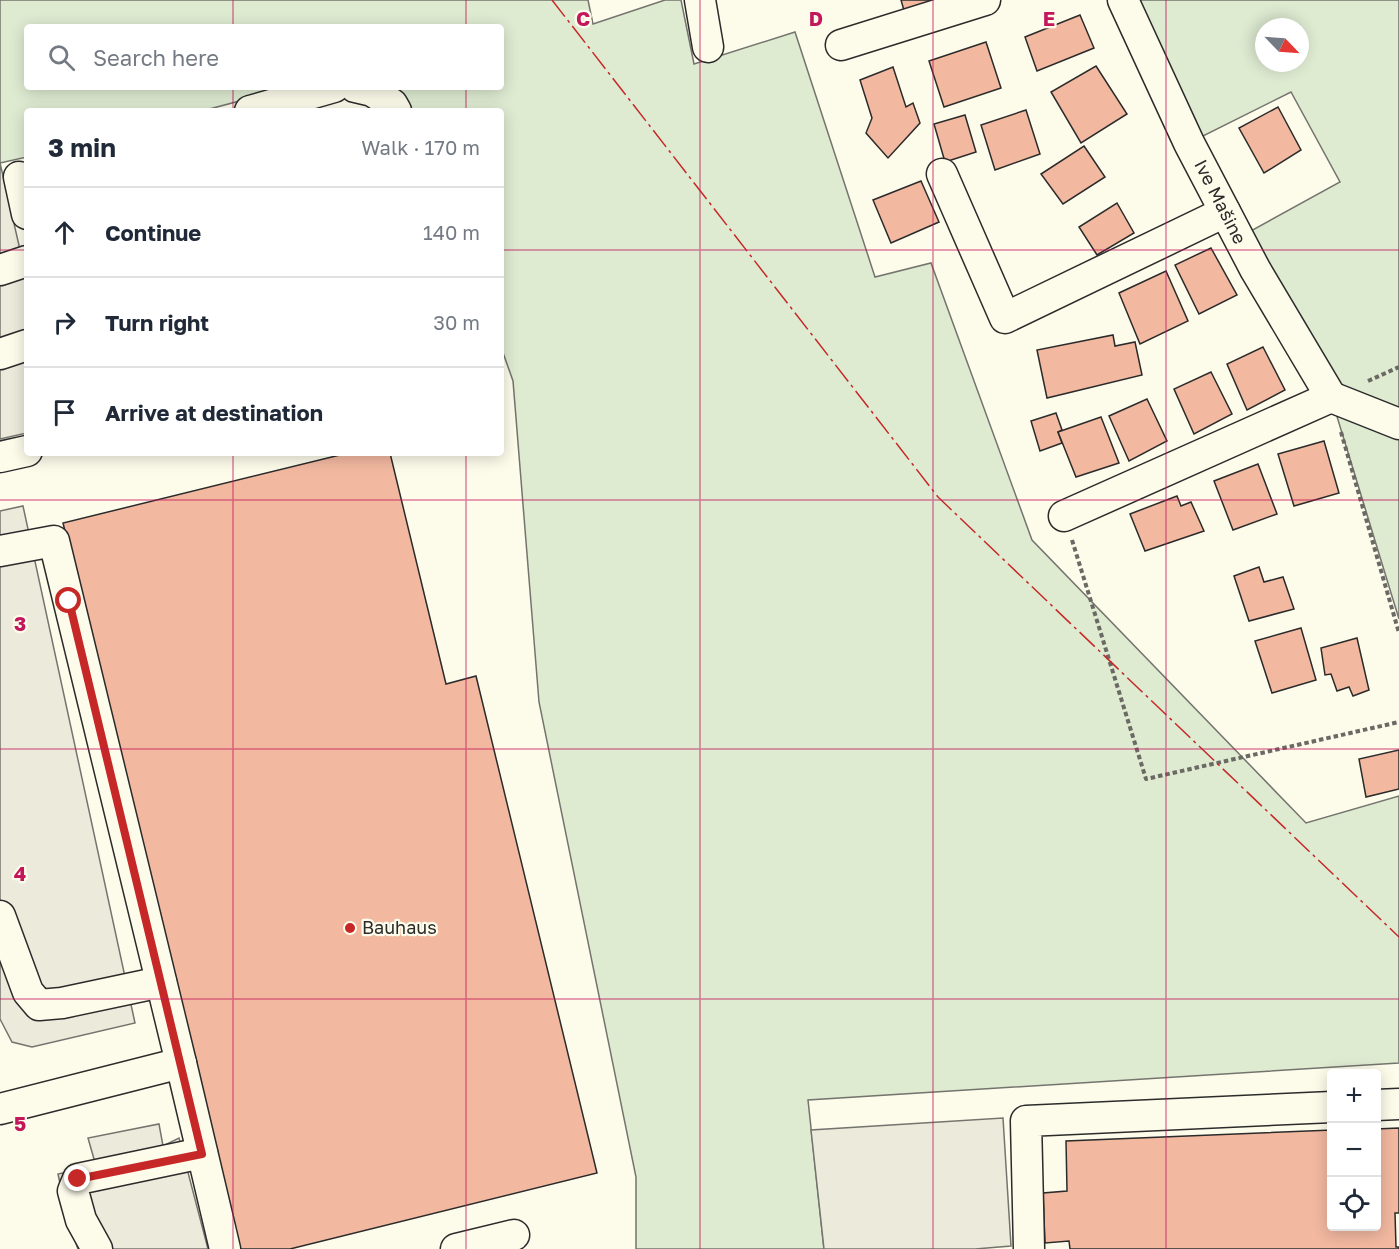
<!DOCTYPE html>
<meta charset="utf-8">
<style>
:root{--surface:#fff;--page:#f2f2f3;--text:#1f2937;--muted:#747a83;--line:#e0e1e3}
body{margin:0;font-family:"Golos Text",sans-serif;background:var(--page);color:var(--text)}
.controls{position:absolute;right:18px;bottom:18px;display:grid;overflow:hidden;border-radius:6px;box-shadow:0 3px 15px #0003}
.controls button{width:54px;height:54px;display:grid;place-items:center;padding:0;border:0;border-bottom:2px solid var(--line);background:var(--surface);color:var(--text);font:30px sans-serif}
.compass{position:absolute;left:1255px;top:18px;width:54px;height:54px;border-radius:50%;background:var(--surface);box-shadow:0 3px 15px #0003;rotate:115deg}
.stop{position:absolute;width:18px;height:18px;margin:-14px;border:4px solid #c62828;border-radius:50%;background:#fff}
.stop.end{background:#c62828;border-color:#fff;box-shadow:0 2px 6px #0008}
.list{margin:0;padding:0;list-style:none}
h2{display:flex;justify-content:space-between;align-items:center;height:78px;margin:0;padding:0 24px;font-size:26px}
h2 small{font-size:20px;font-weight:400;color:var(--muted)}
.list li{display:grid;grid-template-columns:39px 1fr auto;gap:18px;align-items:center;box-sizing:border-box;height:90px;padding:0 24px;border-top:2px solid var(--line)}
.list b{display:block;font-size:22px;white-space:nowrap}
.list em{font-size:20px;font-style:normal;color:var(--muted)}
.icon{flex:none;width:33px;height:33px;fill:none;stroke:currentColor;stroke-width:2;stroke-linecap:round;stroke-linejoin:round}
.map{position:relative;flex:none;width:1399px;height:1249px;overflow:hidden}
.search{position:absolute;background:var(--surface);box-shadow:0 3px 15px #0003;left:24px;top:24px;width:480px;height:66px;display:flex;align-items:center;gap:15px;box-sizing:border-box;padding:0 21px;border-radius:6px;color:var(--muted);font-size:22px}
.panel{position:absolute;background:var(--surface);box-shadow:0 3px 15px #0003;left:24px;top:108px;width:480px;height:348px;border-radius:6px}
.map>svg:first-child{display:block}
.green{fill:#deebd1;stroke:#74746e;stroke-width:1.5;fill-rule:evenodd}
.parking{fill:#eceadb;stroke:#74746e;stroke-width:1.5}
.building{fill:#f2b8a0;stroke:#2b2b2b;stroke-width:1.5}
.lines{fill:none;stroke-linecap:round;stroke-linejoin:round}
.minor-casing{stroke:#2b2b2b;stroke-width:33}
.path{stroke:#6a6964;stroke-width:4;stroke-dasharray:4.5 3;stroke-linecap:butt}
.minor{stroke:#fdfbea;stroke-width:30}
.power{stroke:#c62828;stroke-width:1.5;stroke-dasharray:21 4.5 3 4.5;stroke-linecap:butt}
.route{stroke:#c62828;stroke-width:8}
.grid{fill:none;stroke:#c2185b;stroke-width:1.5;stroke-opacity:0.55}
.poi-dot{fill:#c62828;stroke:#fdfbea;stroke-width:2}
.labels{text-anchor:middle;stroke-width:4.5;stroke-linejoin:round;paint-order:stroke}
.street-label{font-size:18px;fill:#2b2b2b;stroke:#fdfbea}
.poi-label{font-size:18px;fill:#2b2b2b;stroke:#fdfbea;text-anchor:start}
.grid-label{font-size:20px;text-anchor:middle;font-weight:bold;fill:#c2185b;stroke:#fdfbea;stroke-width:4.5;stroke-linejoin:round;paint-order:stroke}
</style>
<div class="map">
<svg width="1399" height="1249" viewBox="0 0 1399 1249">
<rect width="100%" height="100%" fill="#fdfbea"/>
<g class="green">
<polygon points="0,0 588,0 593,24 665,0 681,0 694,64 795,32 875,277 931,263 1032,540 1306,823 1399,796 1399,1063 808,1100 824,1249 636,1249 636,1177 539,702 513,381 501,347 501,111 413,111 392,88 386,87 501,87 501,27 27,27 27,87 292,87 202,111 27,111 27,157 0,163"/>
<path d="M1123,0h276v619l-68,-222 -93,-159 102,-56 -49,-90 -102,51zM1264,27h36v36h-36z"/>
</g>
<g class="parking">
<polygon points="0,163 27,280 27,433 0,439"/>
<polygon points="23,506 135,1023 32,1047 12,1042 0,1019 0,511"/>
<polygon points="1003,1118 1011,1246 975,1249 824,1249 811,1130"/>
<polygon points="159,1124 163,1146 179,1138 208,1249 78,1249 68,1220 58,1174 96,1166 88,1138"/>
</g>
<g class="building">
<polygon points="901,0 934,0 936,5 905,14"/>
<polygon points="1080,15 1094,48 1037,71 1025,37"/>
<polygon points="986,42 1001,88 944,107 929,61"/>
<polygon points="1096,66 1127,114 1081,143 1051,92"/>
<polygon points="893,67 906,107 913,103 920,123 888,158 866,133 872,118 860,80"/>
<polygon points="1278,107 1301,150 1264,173 1239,128"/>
<polygon points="1026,110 1040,154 995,170 981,125"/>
<polygon points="965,115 976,152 945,162 934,124"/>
<polygon points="1084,146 1105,177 1063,204 1041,174"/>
<polygon points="921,181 939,222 891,243 873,200"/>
<polygon points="1117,203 1134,233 1097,255 1079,227"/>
<polygon points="1211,248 1237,295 1199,314 1175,265"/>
<polygon points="1166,271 1188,321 1140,344 1119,293"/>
<polygon points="1113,335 1115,346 1135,342 1142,375 1047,398 1037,350"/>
<polygon points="1263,347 1285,390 1247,410 1227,364"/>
<polygon points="1211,372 1232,414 1194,434 1174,389"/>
<polygon points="1147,399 1167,441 1129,461 1109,416"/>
<polygon points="1056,413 1062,430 1058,432 1062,443 1040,451 1031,421"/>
<polygon points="1101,417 1119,463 1076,477 1058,432"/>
<polygon points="1324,441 1339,493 1294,506 1278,454"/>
<polygon points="348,453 390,453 446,684 476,676 597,1173 290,1249 240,1249 63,523"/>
<polygon points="1258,464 1277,514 1233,530 1214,481"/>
<polygon points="1177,496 1181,506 1191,502 1204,531 1145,551 1130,514"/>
<polygon points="1259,567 1264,582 1283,577 1294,609 1249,621 1234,576"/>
<polygon points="1301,628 1316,680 1272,693 1255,641"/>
<polygon points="1357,638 1369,690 1353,696 1349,687 1337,691 1331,674 1325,675 1321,648"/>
<polygon points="1399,750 1399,789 1366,797 1359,759"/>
<polygon points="1399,1128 1399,1213 1395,1213 1396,1247 1399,1247 1399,1249 1070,1249 1069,1241 1045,1243 1043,1193 1067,1191 1066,1141 1332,1130 1332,1226 1376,1226 1376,1129"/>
</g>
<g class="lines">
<g class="minor-casing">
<g id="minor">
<polyline points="700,0 708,47"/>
<polyline points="1123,0 1189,143 1255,269 1331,397"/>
<polyline points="841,45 985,0"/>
<polyline points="355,87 372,91 392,104 396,111"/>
<polyline points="250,111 334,87"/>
<polyline points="942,174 1005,318 1225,212"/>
<polyline points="19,177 27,214"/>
<polyline points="0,270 27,261"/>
<polyline points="0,354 27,345"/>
<polyline points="1331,397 1399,424"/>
<polyline points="0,457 27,451"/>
<polyline points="1064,516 1331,397"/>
<polyline points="0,551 54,541 181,1063 225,1249"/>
<polyline points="0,916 28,992 39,1005 62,1003 161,982"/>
<polyline points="1376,1105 1399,1104"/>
<polyline points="0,1109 181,1063"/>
<polyline points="97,1249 81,1220 73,1191 78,1179 202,1153"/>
<polyline points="456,1249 514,1235"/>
<polyline points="1029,1249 1026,1121 1332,1107"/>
</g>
</g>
<g class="path">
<polyline points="1368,381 1399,367"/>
<polyline points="1341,432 1399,633"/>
<polyline points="1072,540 1146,779 1399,722"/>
</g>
<use href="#minor" class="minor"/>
<polyline class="power" points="552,0 938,497 1399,937"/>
</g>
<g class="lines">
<polyline class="route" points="69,601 202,1154 78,1179"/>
</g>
<path class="grid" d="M233,0v27M466,0v27M700,0v1249M933,0v1249M1166,0v1249M233,87v24M466,87v24M0,250h27M501,250h898M233,453v796M466,453v796M0,500h1399M0,749h1399M0,999h1399"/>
<circle class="poi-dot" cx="350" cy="928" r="6"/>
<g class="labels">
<g class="street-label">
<text transform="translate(1220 202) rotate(63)" y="6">Ive Mašine</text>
</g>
<g class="poi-label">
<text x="362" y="934">Bauhaus</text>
</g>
</g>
<g class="grid-label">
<text x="583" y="26">C</text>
<text x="816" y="26">D</text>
<text x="1049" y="26">E</text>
<text x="20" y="631">3</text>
<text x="20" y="881">4</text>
<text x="20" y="1131">5</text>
</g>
</svg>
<div class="controls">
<button>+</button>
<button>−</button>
<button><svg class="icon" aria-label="locate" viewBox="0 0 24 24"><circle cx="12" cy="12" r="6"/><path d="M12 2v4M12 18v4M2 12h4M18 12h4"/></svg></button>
</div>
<svg class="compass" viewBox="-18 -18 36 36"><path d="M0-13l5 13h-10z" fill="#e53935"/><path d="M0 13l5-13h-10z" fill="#747a83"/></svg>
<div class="stop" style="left:69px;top:601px"></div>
<div class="stop end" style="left:78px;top:1179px"></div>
<div class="search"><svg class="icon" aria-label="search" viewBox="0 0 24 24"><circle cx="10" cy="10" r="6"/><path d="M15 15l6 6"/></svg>Search here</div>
<section class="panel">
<h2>3 min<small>Walk · 170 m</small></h2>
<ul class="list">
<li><svg class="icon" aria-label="ahead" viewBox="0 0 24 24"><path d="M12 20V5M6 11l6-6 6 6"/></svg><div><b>Continue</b></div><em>140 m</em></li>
<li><svg class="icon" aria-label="right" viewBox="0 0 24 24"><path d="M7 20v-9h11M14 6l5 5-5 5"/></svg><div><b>Turn right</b></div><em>30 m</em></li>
<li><svg class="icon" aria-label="arrive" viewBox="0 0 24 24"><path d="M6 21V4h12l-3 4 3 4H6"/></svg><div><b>Arrive at destination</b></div></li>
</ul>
</section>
</div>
